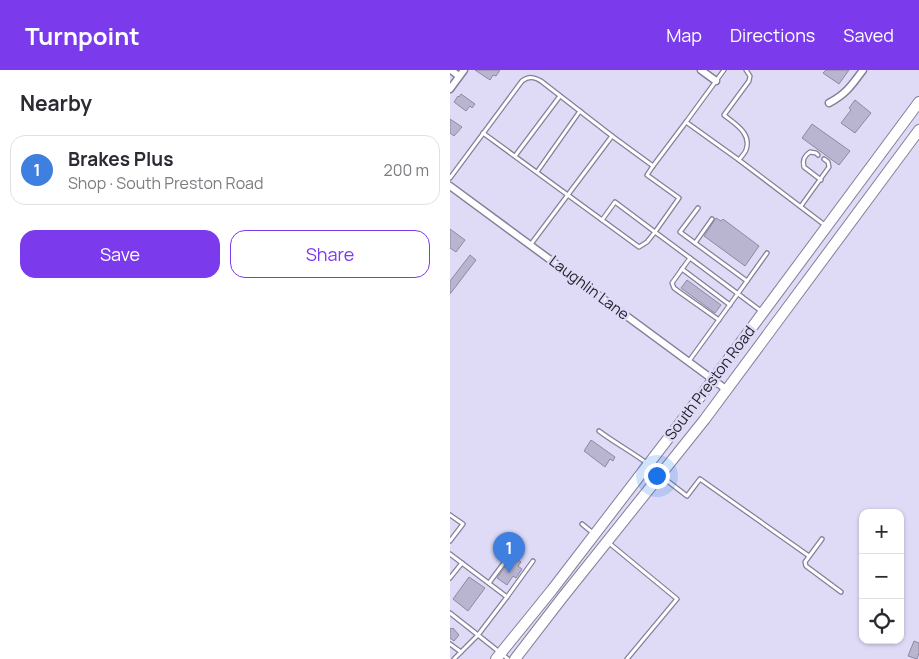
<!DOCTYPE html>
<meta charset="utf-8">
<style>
:root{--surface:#fff;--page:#f2f2f3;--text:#2b2b33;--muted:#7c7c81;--line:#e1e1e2;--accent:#7c3aed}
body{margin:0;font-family:Manrope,sans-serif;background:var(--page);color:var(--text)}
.controls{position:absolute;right:15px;bottom:15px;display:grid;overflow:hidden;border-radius:10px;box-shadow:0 1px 4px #0004}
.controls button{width:45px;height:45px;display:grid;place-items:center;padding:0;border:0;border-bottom:1px solid var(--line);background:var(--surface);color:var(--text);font:25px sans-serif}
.you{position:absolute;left:206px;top:405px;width:18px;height:18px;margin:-12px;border:4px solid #fff;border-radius:50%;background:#1a73e8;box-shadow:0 0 0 8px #1a73e833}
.badge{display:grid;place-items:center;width:32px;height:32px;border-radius:50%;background:var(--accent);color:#fff;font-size:16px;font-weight:700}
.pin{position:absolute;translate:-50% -41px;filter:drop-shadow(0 1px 2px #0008)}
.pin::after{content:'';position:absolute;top:26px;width:18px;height:15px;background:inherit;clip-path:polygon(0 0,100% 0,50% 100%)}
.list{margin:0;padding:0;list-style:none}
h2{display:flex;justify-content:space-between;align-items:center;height:65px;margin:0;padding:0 20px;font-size:21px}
h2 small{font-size:16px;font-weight:400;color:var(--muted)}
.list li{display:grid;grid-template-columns:32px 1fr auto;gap:15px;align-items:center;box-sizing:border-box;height:70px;margin:0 10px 10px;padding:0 10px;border:1px solid var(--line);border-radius:15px}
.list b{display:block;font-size:19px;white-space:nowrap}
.list p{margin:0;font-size:16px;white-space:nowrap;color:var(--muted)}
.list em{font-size:16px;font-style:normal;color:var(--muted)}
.actions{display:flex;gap:10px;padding:15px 20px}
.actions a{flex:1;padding:11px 0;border:1px solid var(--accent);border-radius:15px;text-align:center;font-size:18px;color:var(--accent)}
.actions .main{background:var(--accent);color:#fff}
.icon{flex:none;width:28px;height:28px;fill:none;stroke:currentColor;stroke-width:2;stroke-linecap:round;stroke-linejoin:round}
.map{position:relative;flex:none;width:469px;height:589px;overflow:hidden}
header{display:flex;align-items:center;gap:30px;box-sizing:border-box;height:70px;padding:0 25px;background:var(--accent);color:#fff}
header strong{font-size:24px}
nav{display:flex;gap:28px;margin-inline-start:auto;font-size:18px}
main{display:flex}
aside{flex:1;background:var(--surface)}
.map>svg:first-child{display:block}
.building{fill:#b9b5d0;stroke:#8d89a3}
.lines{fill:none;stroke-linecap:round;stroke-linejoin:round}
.lane-casing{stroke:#837f99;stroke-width:5.5}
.street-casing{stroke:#837f99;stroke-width:9}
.primary-casing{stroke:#837f99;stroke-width:12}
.lane{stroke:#fff;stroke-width:3}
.street{stroke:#fff;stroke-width:6}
.primary{stroke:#fff;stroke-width:10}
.labels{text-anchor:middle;stroke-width:5;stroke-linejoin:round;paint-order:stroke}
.street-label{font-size:15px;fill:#24222c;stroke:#dfdbf7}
</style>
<header>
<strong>Turnpoint</strong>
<nav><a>Map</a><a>Directions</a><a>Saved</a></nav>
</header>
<main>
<aside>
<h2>Nearby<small></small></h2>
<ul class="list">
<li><span class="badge" style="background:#3f7fe0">1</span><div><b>Brakes Plus</b><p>Shop · South Preston Road</p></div><em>200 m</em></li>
</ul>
<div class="actions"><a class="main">Save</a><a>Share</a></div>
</aside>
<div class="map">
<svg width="469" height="589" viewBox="0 0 469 589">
<rect width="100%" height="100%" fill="#dfdbf7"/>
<g class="building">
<polygon points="25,0 50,0 46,6 43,5 40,10"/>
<polygon points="376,0 399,0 389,14 373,3"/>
<polygon points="11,24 25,34 22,38 20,36 16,41 4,32 8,26 9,27"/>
<polygon points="405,30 421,43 405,63 391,53 401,40 399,38"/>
<polygon points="0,49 12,57 4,66 0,63"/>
<polygon points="362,54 400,81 389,95 352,68"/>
<polygon points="266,148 271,151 273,149 309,176 295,196 254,166"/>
<polygon points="0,159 15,170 6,182 0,178"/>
<polygon points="20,185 26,190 0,224 0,211"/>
<polygon points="237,210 271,235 265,243 231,218"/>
<polygon points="141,370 165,387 163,391 160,389 155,397 134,381"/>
<polygon points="63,486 71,492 68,496 72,499 66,508 63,506 57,515 47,508"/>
<polygon points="19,507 35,518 18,541 3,529"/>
<polygon points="0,558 2,559 3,558 9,565 4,571 0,568"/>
<polygon points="464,571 469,573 469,583 467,589 458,586"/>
</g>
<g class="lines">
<g class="lane-casing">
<g id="lane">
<polyline points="274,0 236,52 289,90 376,156"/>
<polyline points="33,63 189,177 197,172 205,162 240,188"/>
<path d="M368,85l-2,-2 -6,-1c-6,4 -8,8 -6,15l17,13"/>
<polyline points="65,86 110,26"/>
<path d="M289,90c2,-3 6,-7 7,-10 6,-17 -11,-26 -22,-35l25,-34 1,-5 -4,-6"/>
<polyline points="203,96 236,52"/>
<polyline points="87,102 130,41"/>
<path d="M0,108l72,-97c7,-5 12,-4 19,0l71,55 -81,108"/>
<polyline points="351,136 379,97 378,92 374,89"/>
<polyline points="248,138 230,162 297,211 317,183"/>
<polyline points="152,150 165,132 205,162 229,128 197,105 203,96 162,66"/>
<polyline points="245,173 262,149"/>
<polyline points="232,199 280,235"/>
<polyline points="269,250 228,221 224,218 222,213 240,188 311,241"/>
<polyline points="239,291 297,211"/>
<path d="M149,361c16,12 33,21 49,33"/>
<polyline points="211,406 237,426 250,409 359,486"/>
<polyline points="0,445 13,454 0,471"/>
<polyline points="132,454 143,463"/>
<polyline points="372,469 355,492 356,496 391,522"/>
<polyline points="159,473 227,529 177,589"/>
<polyline points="0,484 57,527 28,565 58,589"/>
<polyline points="0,508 12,493"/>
<polyline points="39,513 62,482"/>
<polyline points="57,527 83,491"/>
<polyline points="0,543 28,565 4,589"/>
<polyline points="0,574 11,582"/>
</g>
</g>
<g class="street-casing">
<g id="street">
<polyline points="1,0 9,6"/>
<polyline points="251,0 266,11"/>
<polyline points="0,19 14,0"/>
<path d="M379,33c17,-9 23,-18 34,-33"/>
<polyline points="0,116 277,320"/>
</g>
</g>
<g class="primary-casing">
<g id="primary">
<polyline points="46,589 102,520 263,310 469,32"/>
<polyline points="65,589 112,528 255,349 469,60"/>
</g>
</g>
<use href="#lane" class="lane"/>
<use href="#street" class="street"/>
<use href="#primary" class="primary"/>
</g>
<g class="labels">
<g class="street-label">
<text transform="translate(139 218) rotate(37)" y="5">Laughlin Lane</text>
<text transform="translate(260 313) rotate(-53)" y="5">South Preston Road</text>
</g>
</g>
</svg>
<div class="controls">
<button>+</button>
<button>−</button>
<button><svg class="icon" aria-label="locate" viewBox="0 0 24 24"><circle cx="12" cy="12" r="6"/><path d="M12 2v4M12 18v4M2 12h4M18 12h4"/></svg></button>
</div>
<div class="you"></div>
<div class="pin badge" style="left:59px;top:503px;background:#3f7fe0">1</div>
</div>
</main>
